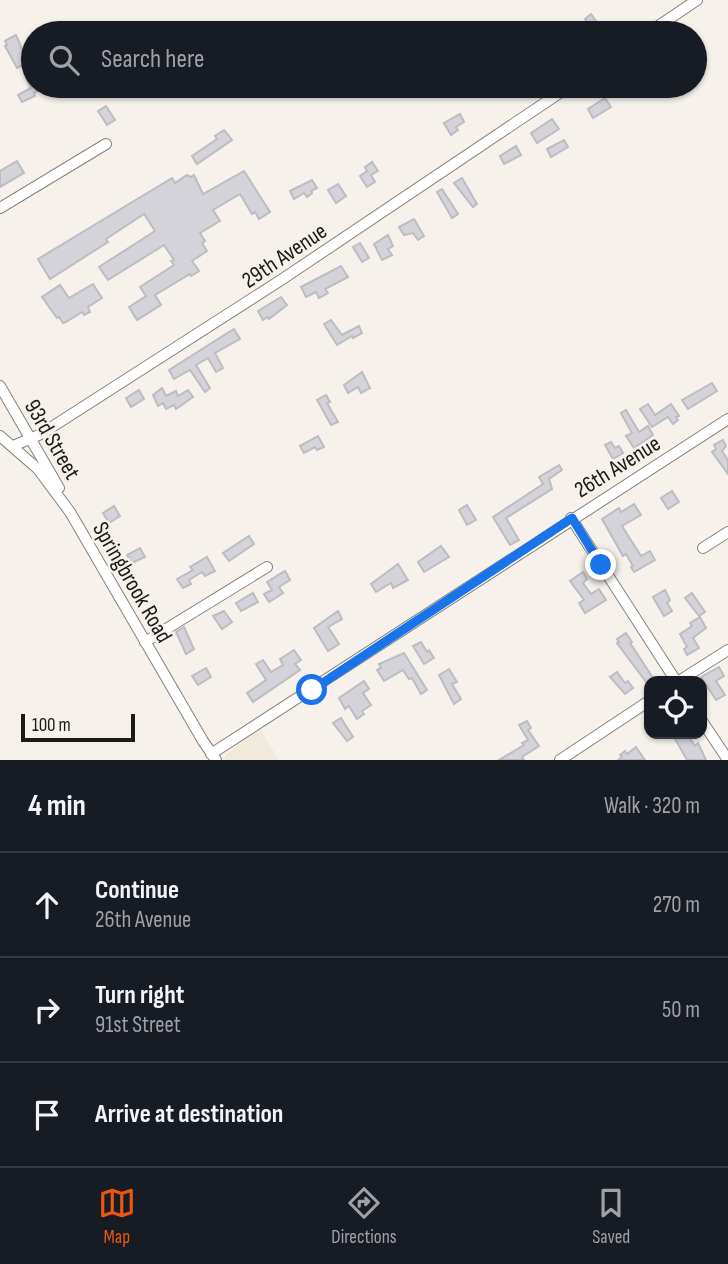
<!DOCTYPE html>
<meta charset="utf-8">
<style>
:root{--surface:#171b24;--page:#242831;--text:#f1f3f6;--muted:#9ea1a6;--line:#363941;--accent:#ea580c}
body{margin:0;font-family:"Sofia Sans Condensed",sans-serif;background:var(--page);color:var(--text)}
.controls{position:absolute;right:21px;bottom:21px;display:grid;overflow:hidden;border-radius:14px;box-shadow:0 2px 5px #0004}
.controls button{width:63px;height:63px;display:grid;place-items:center;padding:0;border:0;border-bottom:2px solid var(--line);background:var(--surface);color:var(--text);font:35px sans-serif}
.scale{position:absolute;left:21px;bottom:18px;width:114px;box-sizing:border-box;padding-left:7px;border:4px solid #1b1a17;border-top:0;font-size:19px;line-height:24px;white-space:nowrap;color:#1b1a17;-webkit-text-stroke:5px #f6f1eb;paint-order:stroke}
.stop{position:absolute;width:21px;height:21px;margin:-16px;border:5px solid #1a73e8;border-radius:50%;background:#fff}
.stop.end{background:#1a73e8;border-color:#fff;box-shadow:0 2px 7px #0008}
.list{margin:0;padding:0;list-style:none}
h2{display:flex;justify-content:space-between;align-items:center;height:91px;margin:0;padding:0 28px;font-size:30px}
h2 small{font-size:23px;font-weight:400;color:var(--muted)}
.list li{display:grid;grid-template-columns:46px 1fr auto;gap:21px;align-items:center;box-sizing:border-box;height:105px;padding:0 28px;border-top:2px solid var(--line)}
.list b{display:block;font-size:26px;white-space:nowrap}
.list p{margin:0;font-size:23px;white-space:nowrap;color:var(--muted)}
.list em{font-size:23px;font-style:normal;color:var(--muted)}
.icon{flex:none;width:38px;height:38px;fill:none;stroke:currentColor;stroke-width:2;stroke-linecap:round;stroke-linejoin:round}
.map{position:relative;flex:none;width:728px;height:760px;overflow:hidden}
.search{position:absolute;background:var(--surface);box-shadow:0 2px 5px #0004;left:21px;right:21px;top:21px;height:77px;display:flex;align-items:center;gap:18px;box-sizing:border-box;padding:0 24px;border-radius:38px;color:var(--muted);font-size:26px}
.sheet{height:406px;background:var(--surface)}
nav{display:flex;justify-content:space-around;align-items:center;box-sizing:border-box;height:98px;border-top:2px solid var(--line);background:var(--surface);font-size:19px;color:var(--muted)}
nav a{display:grid;justify-items:center;gap:4px}
nav .on{color:var(--accent)}
.map>svg:first-child{display:block}
.built{fill:#f1e9db}
.building{fill:#d5d3da;stroke:#bebcc3;stroke-width:2}
.lines{fill:none;stroke-linecap:round;stroke-linejoin:round}
.minor-casing{stroke:#85827c;stroke-width:12}
.minor{stroke:#fff;stroke-width:10}
.route{stroke:#1a73e8;stroke-width:9}
.labels{text-anchor:middle;stroke-width:5;stroke-linejoin:round;paint-order:stroke}
.street-label{font-size:23px;fill:#1b1a17;stroke:#f6f1eb}
</style>
<div class="map">
<svg width="728" height="760" viewBox="0 0 728 760">
<rect width="100%" height="100%" fill="#f6f1eb"/>
<polygon class="built" points="260,729 279,760 225,760 225,755"/>
<g class="building">
<polygon points="591,14 596,21 592,24 599,33 579,33 585,29 582,25 587,22 585,19"/>
<polygon points="16,35 28,63 17,68 5,46 7,45 5,41"/>
<polygon points="33,74 33,86 46,86 34,93 35,96 22,102 18,95 31,88 26,78"/>
<polygon points="605,98 611,107 593,118 588,109"/>
<polygon points="106,106 115,120 107,125 98,111"/>
<polygon points="460,114 464,122 456,127 458,130 451,135 444,123"/>
<polygon points="552,119 559,129 537,143 531,133"/>
<polygon points="224,130 232,140 197,164 192,156 217,139 215,136"/>
<polygon points="564,140 568,147 551,157 547,149"/>
<polygon points="516,146 521,155 504,164 500,156"/>
<polygon points="17,161 24,173 0,187 0,171"/>
<polygon points="372,162 378,171 371,175 375,182 367,187 360,176 367,171 365,167"/>
<polygon points="244,171 270,212 259,219 255,212 252,214 240,194 213,210 220,221 200,233 205,241 202,243 207,251 192,261 199,271 191,276 190,274 155,295 161,305 137,320 129,307 146,296 140,287 174,265 171,261 174,260 164,245 108,280 99,267 155,231 144,214 106,239 108,242 50,279 38,259 172,178 175,183 187,175 191,177 194,175 203,194"/>
<polygon points="462,178 477,204 473,207 454,183"/>
<polygon points="312,180 317,188 311,191 312,193 307,197 304,193 294,199 290,191"/>
<polygon points="338,184 346,196 336,203 328,190"/>
<polygon points="442,189 458,214 452,218 437,192"/>
<polygon points="414,219 424,236 418,240 413,233 404,235 399,227"/>
<polygon points="388,235 393,246 388,249 392,255 382,260 374,244"/>
<polygon points="360,243 369,258 362,262 353,247"/>
<polygon points="341,266 348,277 325,289 328,293 319,298 316,292 306,297 301,287"/>
<polygon points="93,284 102,298 88,307 90,312 84,315 82,312 66,322 63,323 59,317 57,318 42,297 60,285 69,298"/>
<polygon points="281,297 287,305 269,319 268,317 263,320 258,311"/>
<polygon points="331,320 342,335 359,326 362,333 353,338 352,336 337,345 324,324"/>
<polygon points="234,329 240,339 215,353 223,368 216,372 208,358 196,365 210,388 205,392 190,370 174,379 169,370"/>
<polygon points="362,372 370,388 361,393 358,387 348,393 344,385"/>
<polygon points="712,383 717,391 688,409 682,400"/>
<polygon points="162,388 166,396 176,391 178,396 188,390 193,397 176,409 174,405 166,409 163,403 158,406 153,395"/>
<polygon points="139,390 144,399 131,407 126,398"/>
<polygon points="326,395 330,402 327,403 338,422 331,425 317,400"/>
<polygon points="648,404 655,415 671,404 679,416 676,417 678,420 673,424 668,417 652,427 640,409"/>
<polygon points="626,410 639,432 648,426 653,435 634,448 626,436 632,433 621,413"/>
<polygon points="318,436 324,447 317,450 315,447 304,453 300,446"/>
<polygon points="723,440 726,446 722,451 728,460 728,474 712,452 716,449 714,445"/>
<polygon points="611,442 615,448 619,446 623,453 613,459 605,445"/>
<polygon points="559,465 562,470 549,479 552,489 506,518 519,540 510,545 493,517 543,484 539,477"/>
<polygon points="672,491 679,502 668,509 661,498"/>
<polygon points="634,504 641,515 622,526 641,556 650,551 655,560 634,572 631,567 633,566 626,554 623,556 602,519 619,508 621,512"/>
<polygon points="467,505 476,520 467,525 459,510"/>
<polygon points="114,506 120,516 109,523 103,513"/>
<polygon points="249,536 254,544 229,561 223,553"/>
<polygon points="441,546 449,557 424,572 418,562"/>
<polygon points="140,548 145,557 132,563 127,555"/>
<polygon points="207,557 215,571 205,576 202,572 189,580 191,584 183,588 177,579 193,570 190,567"/>
<polygon points="398,564 408,580 393,588 391,583 376,592 371,584"/>
<polygon points="285,571 290,580 279,587 283,593 269,602 264,594 272,590 267,582"/>
<polygon points="583,572 587,579 583,583 591,594 599,589 606,600 585,613 579,603 584,600 570,581"/>
<polygon points="665,590 670,600 667,603 672,611 664,616 653,597"/>
<polygon points="253,593 258,602 241,611 236,603"/>
<polygon points="692,593 705,612 699,616 685,598"/>
<polygon points="224,611 232,622 222,629 213,616"/>
<polygon points="338,611 342,619 328,627 339,644 328,651 314,628"/>
<polygon points="700,617 706,628 693,638 699,648 687,655 684,649 687,647 680,634 692,626 690,623"/>
<polygon points="184,627 194,649 186,654 176,632"/>
<polygon points="626,633 632,642 630,643 653,678 646,682 617,643 619,642 617,639"/>
<polygon points="421,642 427,652 429,650 434,658 424,664 413,646"/>
<polygon points="294,650 301,660 295,664 300,670 253,702 247,693 266,680 256,664 263,660 271,672 283,665 280,659"/>
<polygon points="404,653 427,690 421,694 412,678 409,679 403,670 384,681 377,670 381,668 379,664"/>
<polygon points="719,667 724,676 716,681 725,695 716,700 701,677"/>
<polygon points="206,668 211,677 198,685 192,676"/>
<polygon points="449,669 457,682 452,684 461,699 454,704 439,675"/>
<polygon points="617,672 625,683 628,681 633,688 625,694 610,677"/>
<polygon points="364,681 369,689 363,693 371,705 362,711 364,714 357,719 349,706 345,709 339,698"/>
<polygon points="341,718 353,737 347,741 333,723"/>
<polygon points="527,721 531,728 528,730 539,746 522,757 524,760 499,760 524,745 522,743 528,740 519,725"/>
<polygon points="680,734 687,734 695,746 698,743 706,760 687,760 674,737"/>
<polygon points="636,747 645,760 618,760 622,757 620,755 625,751 627,754"/>
</g>
<g class="lines">
<g class="minor-casing">
<g id="minor">
<polyline points="648,33 697,0"/>
<polyline points="0,208 106,144"/>
<polyline points="0,386 59,488"/>
<polyline points="0,436 38,469 70,512 203,741 216,760"/>
<polyline points="13,446 41,434 281,280 570,86"/>
<polyline points="571,518 676,681"/>
<polyline points="703,548 728,532"/>
<polyline points="145,642 267,567"/>
<polyline points="679,681 728,650"/>
<polyline points="702,721 728,760"/>
<polyline points="211,754 728,419"/>
<polyline points="560,760 649,701"/>
</g>
</g>
<use href="#minor" class="minor"/>
</g>
<g class="lines">
<polyline class="route" points="312,690 572,518 601,565"/>
</g>
<g class="labels">
<g class="street-label">
<text transform="translate(284 255) rotate(-34)" y="8">29th Avenue</text>
<text transform="translate(53 439) rotate(60)" y="8">93rd Street</text>
<text transform="translate(617 466) rotate(-32)" y="8">26th Avenue</text>
<text transform="translate(133 582) rotate(60)" y="8">Springbrook Road</text>
</g>
</g>
</svg>
<div class="controls">
<button><svg class="icon" aria-label="locate" viewBox="0 0 24 24"><circle cx="12" cy="12" r="6"/><path d="M12 2v4M12 18v4M2 12h4M18 12h4"/></svg></button>
</div>
<div class="scale">100 m</div>
<div class="stop" style="left:312px;top:690px"></div>
<div class="stop end" style="left:601px;top:565px"></div>
<div class="search"><svg class="icon" aria-label="search" viewBox="0 0 24 24"><circle cx="10" cy="10" r="6"/><path d="M15 15l6 6"/></svg>Search here</div>
</div>
<section class="sheet">
<h2>4 min<small>Walk · 320 m</small></h2>
<ul class="list">
<li><svg class="icon" aria-label="ahead" viewBox="0 0 24 24"><path d="M12 20V5M6 11l6-6 6 6"/></svg><div><b>Continue</b><p>26th Avenue</p></div><em>270 m</em></li>
<li><svg class="icon" aria-label="right" viewBox="0 0 24 24"><path d="M7 20v-9h11M14 6l5 5-5 5"/></svg><div><b>Turn right</b><p>91st Street</p></div><em>50 m</em></li>
<li><svg class="icon" aria-label="arrive" viewBox="0 0 24 24"><path d="M6 21V4h12l-3 4 3 4H6"/></svg><div><b>Arrive at destination</b></div></li>
</ul>
</section>
<nav>
<a class="on"><svg class="icon" aria-label="map" viewBox="0 0 24 24"><path d="M3 6l6-2 6 2 6-2v14l-6 2-6-2-6 2zM9 4v14M15 6v14"/></svg>Map</a>
<a><svg class="icon" aria-label="directions" viewBox="0 0 24 24"><path d="M12 3l9 9-9 9-9-9zM9 14v-3h6M13 9l2 2-2 2"/></svg>Directions</a>
<a><svg class="icon" aria-label="saved" viewBox="0 0 24 24"><path d="M7 4h10v16l-5-4-5 4z"/></svg>Saved</a>
</nav>
